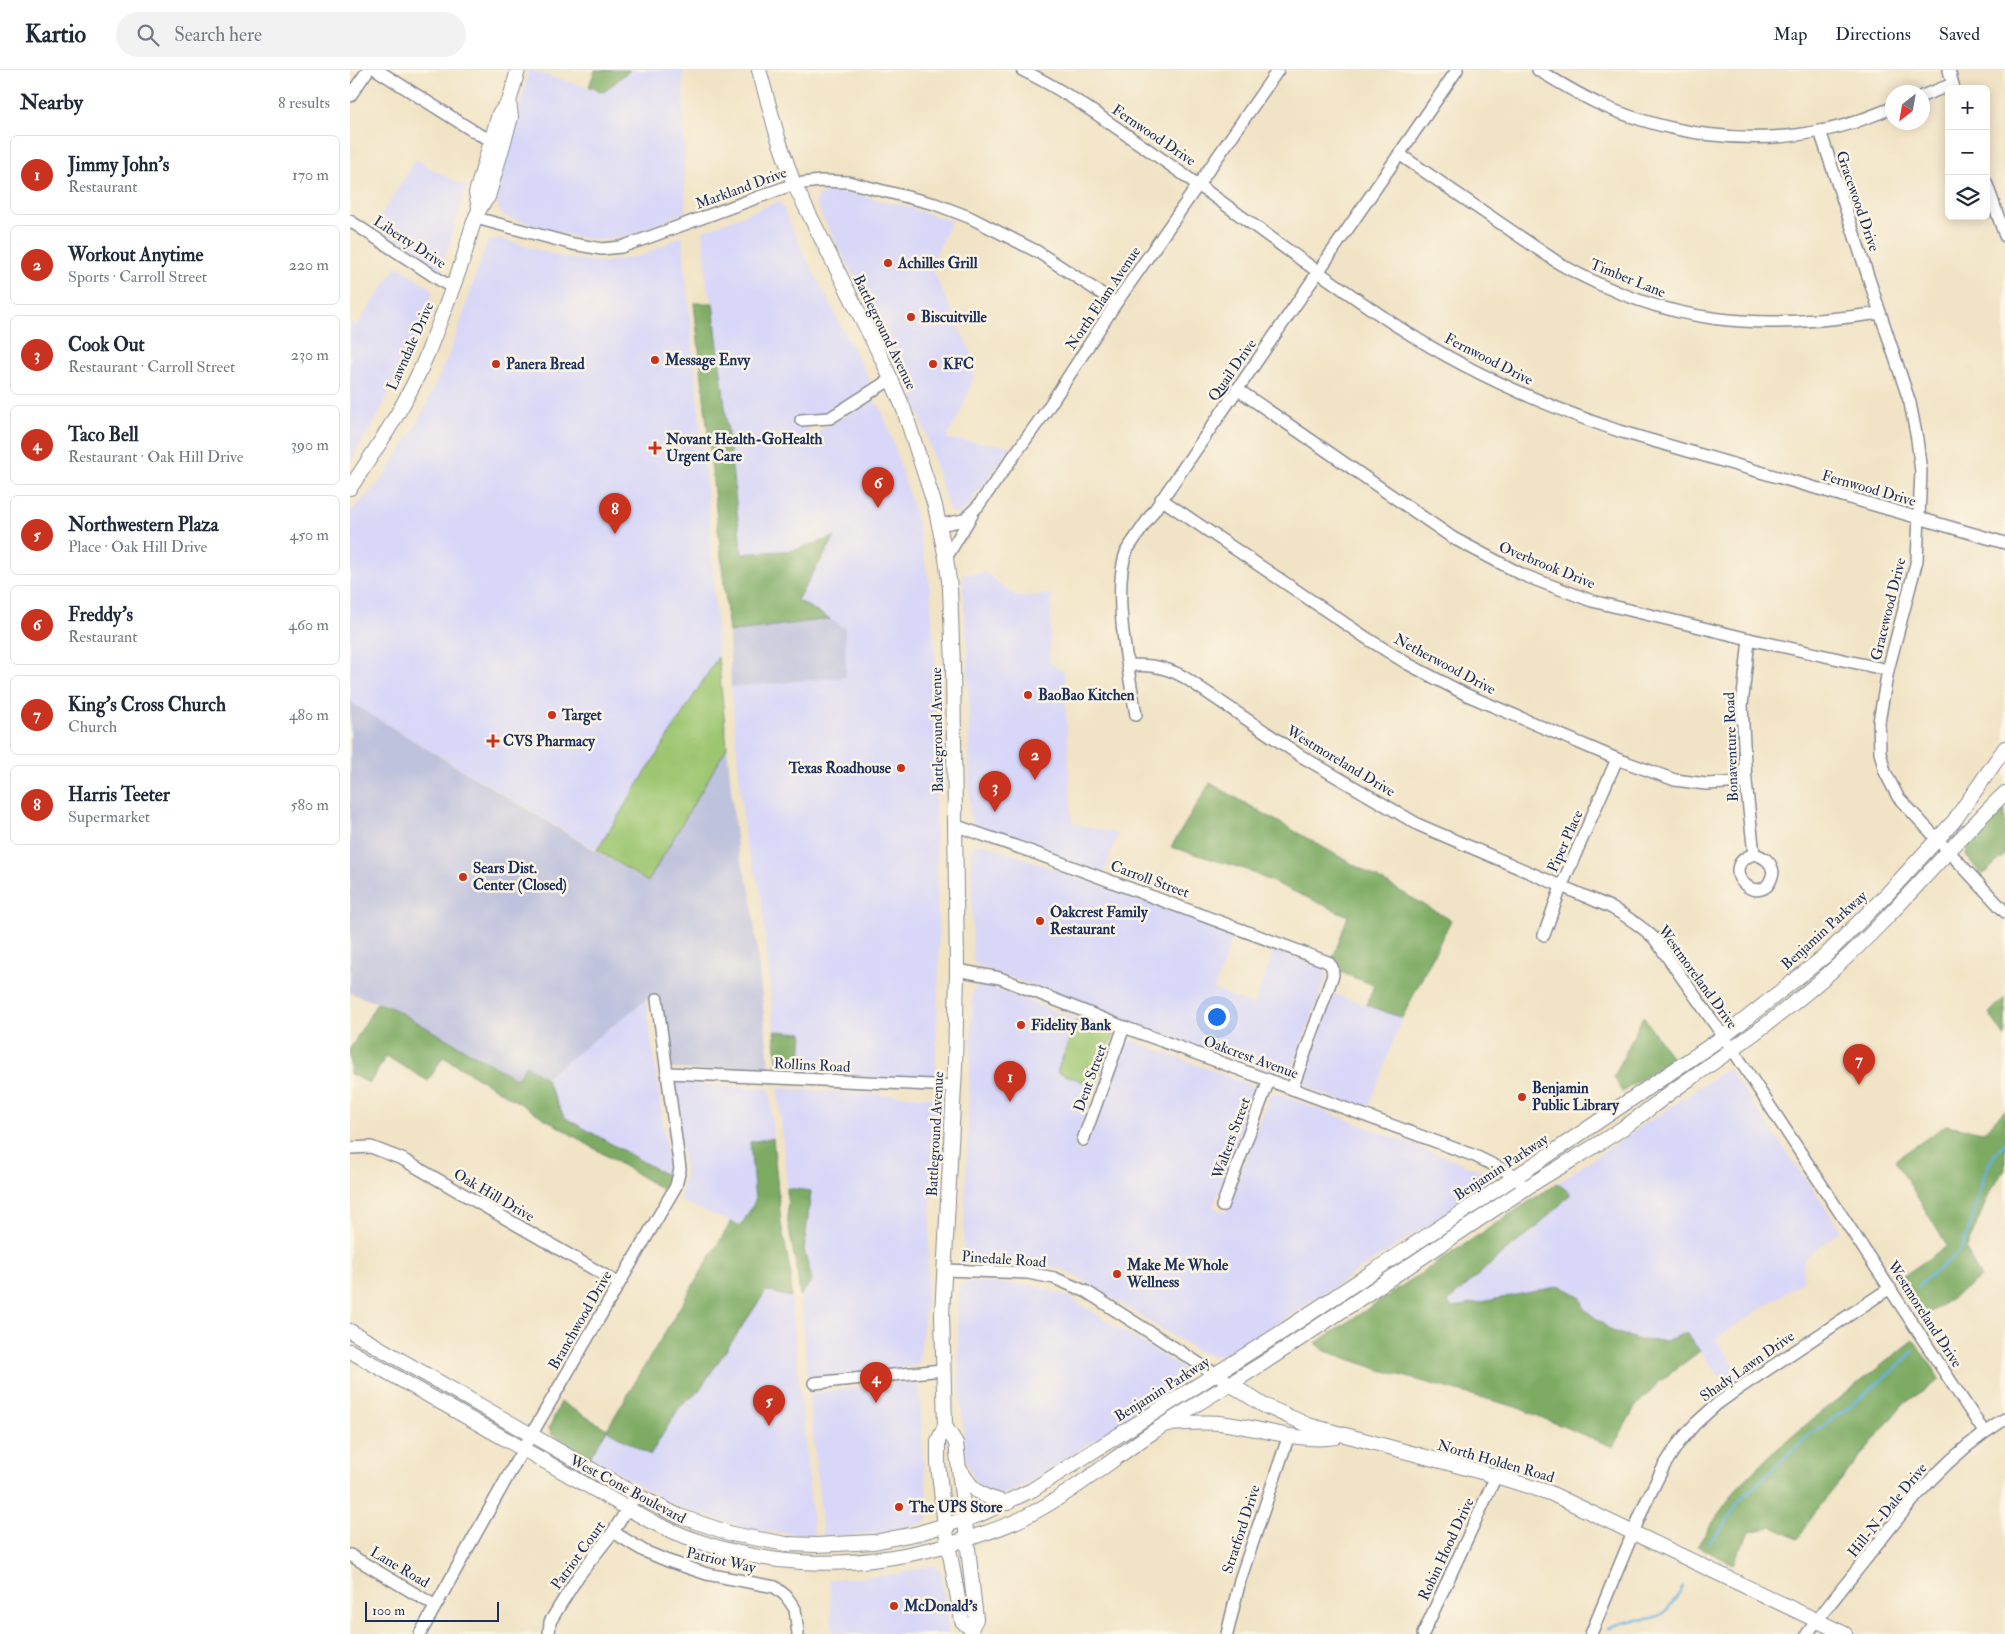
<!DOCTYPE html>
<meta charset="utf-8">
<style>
:root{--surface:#fff;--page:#f2f2f3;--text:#1f2937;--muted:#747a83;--line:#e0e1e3;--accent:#c8321e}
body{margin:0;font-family:"IM FELL Double Pica",serif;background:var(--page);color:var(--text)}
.controls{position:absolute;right:15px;top:15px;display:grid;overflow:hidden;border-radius:8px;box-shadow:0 2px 12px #0003}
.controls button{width:45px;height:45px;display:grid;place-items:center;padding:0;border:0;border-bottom:1px solid var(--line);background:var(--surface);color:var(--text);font:25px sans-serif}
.compass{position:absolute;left:1535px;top:15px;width:45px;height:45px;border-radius:50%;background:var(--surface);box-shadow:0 2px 12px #0003;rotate:211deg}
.scale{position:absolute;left:15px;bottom:12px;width:134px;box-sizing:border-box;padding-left:5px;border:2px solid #1b2f5e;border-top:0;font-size:14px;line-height:18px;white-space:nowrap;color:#1b2f5e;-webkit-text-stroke:4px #fcf5e5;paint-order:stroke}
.you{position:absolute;left:866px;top:946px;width:18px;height:18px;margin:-12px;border:4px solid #fff;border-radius:50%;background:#1a73e8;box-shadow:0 0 0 8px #1a73e833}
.badge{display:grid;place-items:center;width:32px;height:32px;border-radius:50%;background:var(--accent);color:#fff;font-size:16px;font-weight:700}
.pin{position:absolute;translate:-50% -41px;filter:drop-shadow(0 1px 2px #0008)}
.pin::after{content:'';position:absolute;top:26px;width:18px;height:15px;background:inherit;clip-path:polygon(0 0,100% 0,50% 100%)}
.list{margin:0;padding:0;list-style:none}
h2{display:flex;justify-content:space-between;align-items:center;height:65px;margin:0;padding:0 20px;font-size:21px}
h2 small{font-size:16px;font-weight:400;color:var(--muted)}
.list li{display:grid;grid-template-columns:32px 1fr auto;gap:15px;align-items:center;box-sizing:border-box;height:80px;margin:0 10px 10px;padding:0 10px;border:1px solid var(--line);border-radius:8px}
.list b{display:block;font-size:19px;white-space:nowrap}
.list p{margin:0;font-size:16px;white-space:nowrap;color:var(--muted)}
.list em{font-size:16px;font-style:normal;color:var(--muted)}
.icon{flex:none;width:28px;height:28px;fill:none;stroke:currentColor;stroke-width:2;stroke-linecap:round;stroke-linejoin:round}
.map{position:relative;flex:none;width:1655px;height:1564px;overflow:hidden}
header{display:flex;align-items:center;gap:30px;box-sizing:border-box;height:70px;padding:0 25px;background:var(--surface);border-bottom:1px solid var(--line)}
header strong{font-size:24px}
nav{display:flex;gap:28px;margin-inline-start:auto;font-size:18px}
.search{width:350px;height:45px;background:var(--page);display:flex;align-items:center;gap:12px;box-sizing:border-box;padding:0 18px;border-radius:28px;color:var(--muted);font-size:19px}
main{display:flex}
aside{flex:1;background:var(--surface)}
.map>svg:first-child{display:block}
.built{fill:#d8d7f8}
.industrial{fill:#bfc2dd}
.green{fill:#9ec671;stroke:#5c7a68}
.forest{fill:#7eab63;stroke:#4c6d60}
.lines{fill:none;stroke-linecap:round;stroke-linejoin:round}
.stream{stroke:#65b1de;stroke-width:2.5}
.minor-casing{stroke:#868992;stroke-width:14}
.major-casing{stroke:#868992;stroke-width:16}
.minor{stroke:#fff;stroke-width:11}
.major{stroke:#fff;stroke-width:14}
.poi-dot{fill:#c8321e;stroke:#fcf5e5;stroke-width:2}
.labels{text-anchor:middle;stroke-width:5;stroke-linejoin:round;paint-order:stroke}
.street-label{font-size:15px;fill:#1b2f5e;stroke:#fcf5e5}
.poi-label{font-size:15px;font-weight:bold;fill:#1b2f5e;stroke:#fcf5e5;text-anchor:start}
</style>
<header>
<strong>Kartio</strong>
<div class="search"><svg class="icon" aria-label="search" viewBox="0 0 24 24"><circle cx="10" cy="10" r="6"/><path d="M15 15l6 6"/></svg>Search here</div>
<nav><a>Map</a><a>Directions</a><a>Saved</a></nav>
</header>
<main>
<aside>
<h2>Nearby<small>8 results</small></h2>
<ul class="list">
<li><span class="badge">1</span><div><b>Jimmy John's</b><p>Restaurant</p></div><em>170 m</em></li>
<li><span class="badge">2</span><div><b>Workout Anytime</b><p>Sports · Carroll Street</p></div><em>220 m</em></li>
<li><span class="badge">3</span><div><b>Cook Out</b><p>Restaurant · Carroll Street</p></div><em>230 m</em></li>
<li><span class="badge">4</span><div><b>Taco Bell</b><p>Restaurant · Oak Hill Drive</p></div><em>390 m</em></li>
<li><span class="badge">5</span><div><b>Northwestern Plaza</b><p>Place · Oak Hill Drive</p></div><em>450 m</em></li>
<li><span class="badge">6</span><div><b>Freddy's</b><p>Restaurant</p></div><em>460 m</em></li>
<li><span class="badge">7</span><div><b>King's Cross Church</b><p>Church</p></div><em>480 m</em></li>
<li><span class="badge">8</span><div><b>Harris Teeter</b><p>Supermarket</p></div><em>580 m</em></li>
</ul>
</aside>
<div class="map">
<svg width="1655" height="1564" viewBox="0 0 1655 1564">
<rect width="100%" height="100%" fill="#fcf5e5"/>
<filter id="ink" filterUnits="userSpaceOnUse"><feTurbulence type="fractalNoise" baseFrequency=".02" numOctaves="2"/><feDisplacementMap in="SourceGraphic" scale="10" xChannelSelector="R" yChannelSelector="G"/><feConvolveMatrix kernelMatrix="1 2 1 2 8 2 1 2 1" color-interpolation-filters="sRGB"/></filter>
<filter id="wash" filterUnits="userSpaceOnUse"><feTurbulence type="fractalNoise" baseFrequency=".0096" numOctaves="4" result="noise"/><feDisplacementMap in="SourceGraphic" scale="20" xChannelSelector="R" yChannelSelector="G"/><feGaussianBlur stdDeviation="1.12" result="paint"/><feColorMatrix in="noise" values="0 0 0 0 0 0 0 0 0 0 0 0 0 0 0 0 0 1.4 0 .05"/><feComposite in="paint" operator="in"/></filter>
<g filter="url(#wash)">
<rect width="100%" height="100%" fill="#f1e3c5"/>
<g class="built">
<polygon points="179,0 254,22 280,0 333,0 335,141 309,154 276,167 246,170 219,165 156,147 151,144 146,131"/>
<polygon points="66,89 89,103 117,117 91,199 88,200 24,157"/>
<polygon points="479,122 503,124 546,134 601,151 581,196 627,296 613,337 596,369 661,376 613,442 606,444 599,441 579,373 562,323 525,246 470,142 466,132 468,126"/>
<polygon points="427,132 431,134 454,184 520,311 517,318 457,355 460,366 520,332 524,332 530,336 542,369 566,447 580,517 586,608 585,737 589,890 585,1012 450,1005 453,963 424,961 411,822 395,771 381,617 496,607 447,530 484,467 444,480 392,485 363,233 357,217 353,161"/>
<polygon points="332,166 360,455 368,587 247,780 0,632 0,442 32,410 69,350 99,284 111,251 135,177 138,172 149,168 214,188 255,192 292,186"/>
<polygon points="47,196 81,218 83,221 61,280 55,287 29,344 0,391 0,251 7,256"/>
<polygon points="635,502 667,527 702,524 699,592 714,602 722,753 768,764 754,803 625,754 620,748 618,589 612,505"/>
<polygon points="631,773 884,864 864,920 904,935 924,880 973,898 977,905 940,1004 935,1007 804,961 630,896 625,892 623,888 621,781 625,775"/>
<polygon points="630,914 727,949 707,1002 745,1016 727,1068 726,1081 734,1081 776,972 781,970 908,1018 863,1137 876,1143 919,1026 926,1023 1132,1101 1135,1105 1135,1112 1130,1121 885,1281 874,1283 869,1286 860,1286 847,1281 735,1211 714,1200 687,1193 619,1190 615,1188 613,1184 623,921"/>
<polygon points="984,924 1052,948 1018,1040 956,1018 954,1015 953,1010"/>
<polygon points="296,930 318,1091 318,1106 214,1047 195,1008"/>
<polygon points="1378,998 1491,1160 1454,1189 1453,1211 1366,1269 1392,1306 1377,1316 1350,1281 1310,1311 1095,1247 1068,1207"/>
<polygon points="328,1013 420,1019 423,1068 400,1072 405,1131 391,1156 330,1131 335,1102 324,1017"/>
<polygon points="428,1018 587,1028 576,1232 569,1293 563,1296 458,1309 450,1226 462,1210 454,1181 461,1121 437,1118"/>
<polygon points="617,1212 681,1215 717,1226 833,1299 837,1305 834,1311 686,1409 660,1423 650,1424 640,1423 624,1410 616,1389 609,1314 608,1267 608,1221 610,1216"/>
<polygon points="416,1221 441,1227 464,1466 400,1459 340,1441 314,1430 240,1387 257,1360 300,1385 329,1338 348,1322"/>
<polygon points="564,1311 568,1314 570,1318 573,1386 579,1446 577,1451 574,1453 532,1462 501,1466 473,1467 459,1323"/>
<polygon points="583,1495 591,1501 599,1564 483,1564 479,1509 507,1508 546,1504"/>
</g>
<g class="industrial">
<polygon points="480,549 495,558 496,607 381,617 379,562"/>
<polygon points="0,632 297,812 377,677 387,778 401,823 420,1003 323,999 320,997 310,928 296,930 195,1008 176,995 167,1009 42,938 0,923"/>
</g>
<g class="green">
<polygon points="368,587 377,677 298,812 247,780"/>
<polygon points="727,949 762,963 764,965 745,1016 707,1002"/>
</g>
<g class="forest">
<polygon points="245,0 280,0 254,22 239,17"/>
<polygon points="344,233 363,233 392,484 444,480 485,467 447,530 480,549 379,562"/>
<polygon points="860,713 1101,850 1052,948 1017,935 1024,915 992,903 990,895 983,888 998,846 894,799 821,777"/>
<polygon points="1655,740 1655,785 1632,805 1616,786 1617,776"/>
<polygon points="1655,927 1655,967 1639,943"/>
<polygon points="27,933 42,938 167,1009 176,995 195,1008 214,1047 318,1106 313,1120 93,987 78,1011 36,986 20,1013 0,1004 0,979"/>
<polygon points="1293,946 1322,988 1272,1022 1264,1007"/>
<polygon points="424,961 453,963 450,1005 429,1004"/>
<polygon points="1655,1040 1655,1100 1642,1117 1616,1180 1631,1208 1571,1249 1546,1211 1597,1176 1545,1090 1596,1055 1633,1062"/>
<polygon points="423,1068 431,1153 441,1205 441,1227 416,1221 348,1322 329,1338 300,1385 257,1360 240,1387 201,1364 199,1358 211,1332 257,1359 381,1152 391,1156 405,1131 400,1072"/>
<polygon points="1207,1113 1221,1124 1188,1156 1153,1183 1098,1232 1102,1238 1211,1216 1231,1227 1234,1239 1262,1261 1289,1270 1315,1271 1336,1263 1350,1281 1310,1311 1285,1337 1263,1377 1166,1337 1031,1300 975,1281 966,1273"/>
<polygon points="437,1118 461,1121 454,1180 462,1210 450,1226 447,1202 438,1153"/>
<polygon points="1564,1270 1590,1310 1553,1334 1461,1447 1448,1469 1423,1457 1399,1462 1383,1494 1347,1476 1385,1420 1418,1387 1471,1342"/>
</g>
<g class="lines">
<g class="stream">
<path d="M1568,1217c12,-15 32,-23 43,-39 4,-5 5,-12 8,-18 13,-33 8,-60 36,-87"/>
<polyline points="1358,1474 1375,1454 1387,1433 1401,1419 1460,1364 1496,1340 1555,1290 1562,1282"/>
<path d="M1258,1558c41,-18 49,6 75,-42"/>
</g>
</g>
</g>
<g filter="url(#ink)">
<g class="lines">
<g class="minor-casing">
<g id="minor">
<polyline points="27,0 128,64 142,70"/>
<path d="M672,0c40,19 76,45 112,70 90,61 175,129 266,188 68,44 143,77 219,103l386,112"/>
<path d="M1188,0c20,12 41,25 63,35 67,29 147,41 219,26 25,-4 49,-14 72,-23"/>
<polyline points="1599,0 1604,19"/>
<polyline points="0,26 18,0"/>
<polyline points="1572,26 1603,14"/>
<polyline points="1470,61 1560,333 1567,369 1571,402 1567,490 1538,600 1529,652 1530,682 1535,702 1548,727 1655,842"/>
<path d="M1049,84l161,110c109,62 199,67 320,49"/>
<polyline points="1636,112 1655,166"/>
<polyline points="126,148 223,174 252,179 271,177 297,168 444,114 471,111 498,112 585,134 619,147 688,182 766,233"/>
<polyline points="0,151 102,218"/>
<polyline points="887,319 1103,468 1173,505 1242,531 1399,569 1538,600"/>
<polyline points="451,350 480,348 541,309"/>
<polyline points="811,429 1018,569 1058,594 1117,625 1267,689 1325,710 1356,714 1396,712"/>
<polyline points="589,455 614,450 628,436 696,341 766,233 928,0"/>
<polyline points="596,488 622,445"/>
<path d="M1399,569l-7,67 4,76 8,72c-42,14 11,61 19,18 -2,-11 -9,-15 -19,-18"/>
<path d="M778,595c22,0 36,1 56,12l117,79 118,69 191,82c16,9 30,18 44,31l79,112 251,382"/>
<path d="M786,645c-7,-42 -25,-126 -9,-165l330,-480"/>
<polyline points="604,755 682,782 978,892 982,897 983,905 942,1019"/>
<polyline points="1194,865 1211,817 1267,689"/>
<polyline points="607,900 650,908 774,957 1125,1086 1166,1106 1175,1120"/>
<polyline points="318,1003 604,1016"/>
<polyline points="733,1070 774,957"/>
<polyline points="0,1078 21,1077 52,1089 268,1213"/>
<polyline points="872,1136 919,1010"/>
<polyline points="594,1200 678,1203 704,1208 737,1222 865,1304"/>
<polyline points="464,1313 592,1300"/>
<polyline points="263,1462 294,1481 318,1491 357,1504 425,1517 436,1526 445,1539 448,1564"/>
<polyline points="0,1485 84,1535"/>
<polyline points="70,1564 173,1379 326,1116 330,1099 307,929"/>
<polyline points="199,1564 200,1552 212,1532 229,1505 263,1462 286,1425"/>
<polyline points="877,1564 890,1510 939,1365"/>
<polyline points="1073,1564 1146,1406"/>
<polyline points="1241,1564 1295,1434 1314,1396 1328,1374 1345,1354 1367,1334 1388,1319 1540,1218"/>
<path d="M1457,1564c21,-29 44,-56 66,-84 42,-54 73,-94 132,-131"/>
</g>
</g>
<g class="major-casing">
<g id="major">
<polyline points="409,0 428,68 444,114 533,291 553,337 585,436 596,488 600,518 603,597 607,900 605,997 592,1245 595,1356 588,1371 588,1394 595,1456 612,1551 621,1559"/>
<polyline points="129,137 126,123 149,44 159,32"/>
<path d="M0,418c29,-43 59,-88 78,-136 12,-31 24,-61 35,-93 7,-21 10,-46 25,-62l23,-80 -2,-15 9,-32"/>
<polyline points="0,1261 286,1425 329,1446 382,1464 436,1474 467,1475 524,1472 569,1463 629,1445 682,1420 935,1260 1209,1078 1373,967 1475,886 1538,823 1604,751 1655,678"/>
<path d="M0,1281l300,170c105,51 204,53 314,19 21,-7 42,-13 61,-23 46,-23 86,-57 128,-85 41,-27 83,-51 124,-78 83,-55 166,-111 249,-166 36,-23 75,-44 110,-69 17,-13 34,-27 52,-39 51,-35 102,-71 148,-113 60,-54 111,-118 169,-174"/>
<polyline points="874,1310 913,1335 958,1355 1146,1406 1200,1423 1495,1564"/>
<path d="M818,1354c20,-1 39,-3 59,0 33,4 75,19 108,13"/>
<polyline points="595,1356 606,1373 626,1549 621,1559 622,1564"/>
<path d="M611,1401c13,23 23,26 47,32"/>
</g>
</g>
<use href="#minor" class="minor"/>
<use href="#major" class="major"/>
</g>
</g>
<g class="poi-dot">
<circle cx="538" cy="193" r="5"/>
<circle cx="561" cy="247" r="5"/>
<circle cx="305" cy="290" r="5"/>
<circle cx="146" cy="294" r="5"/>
<circle cx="583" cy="294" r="5"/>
<path d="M302.5 370.5h5v5h5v5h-5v5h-5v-5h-5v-5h5z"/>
<circle cx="678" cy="625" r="5"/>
<circle cx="202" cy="645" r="5"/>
<path d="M140.5 663.5h5v5h5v5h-5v5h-5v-5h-5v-5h5z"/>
<circle cx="551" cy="698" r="5"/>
<circle cx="113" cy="807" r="5"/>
<circle cx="690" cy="851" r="5"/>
<circle cx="671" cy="955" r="5"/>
<circle cx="1172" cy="1027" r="5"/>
<circle cx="767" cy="1204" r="5"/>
<circle cx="549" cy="1437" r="5"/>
<circle cx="544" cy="1536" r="5"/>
</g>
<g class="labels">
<g class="street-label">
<text transform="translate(804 65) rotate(34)" y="5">Fernwood Drive</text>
<text transform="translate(391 118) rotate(-20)" y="5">Markland Drive</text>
<text transform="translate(1508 131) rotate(71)" y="5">Gracewood Drive</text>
<text transform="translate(60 172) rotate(33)" y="5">Liberty Drive</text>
<text transform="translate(1278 208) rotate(22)" y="5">Timber Lane</text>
<text transform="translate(753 228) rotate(-56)" y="5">North Elam Avenue</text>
<text transform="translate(535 262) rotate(64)" y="5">Battleground Avenue</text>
<text transform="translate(60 276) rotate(-66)" y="5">Lawndale Drive</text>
<text transform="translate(1139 289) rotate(27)" y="5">Fernwood Drive</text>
<text transform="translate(882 300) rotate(-55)" y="5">Quail Drive</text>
<text transform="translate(1519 418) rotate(16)" y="5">Fernwood Drive</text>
<text transform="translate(1197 495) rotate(22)" y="5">Overbrook Drive</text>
<text transform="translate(1538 539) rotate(-76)" y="5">Gracewood Drive</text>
<text transform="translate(1095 594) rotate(28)" y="5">Netherwood Drive</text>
<text transform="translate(587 660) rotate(-91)" y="5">Battleground Avenue</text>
<text transform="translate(1381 677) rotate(-92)" y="5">Bonaventure Road</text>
<text transform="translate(991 691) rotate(31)" y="5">Westmoreland Drive</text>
<text transform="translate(1215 771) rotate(-66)" y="5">Piper Place</text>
<text transform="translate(800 809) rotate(20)" y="5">Carroll Street</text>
<text transform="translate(1474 860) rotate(-42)" y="5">Benjamin Parkway</text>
<text transform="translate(1348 907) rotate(54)" y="5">Westmoreland Drive</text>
<text transform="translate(901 987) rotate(20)" y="5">Oakcrest Avenue</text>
<text transform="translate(462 995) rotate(3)" y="5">Rollins Road</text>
<text transform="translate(740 1008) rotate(-70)" y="5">Dent Street</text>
<text transform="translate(585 1064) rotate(-87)" y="5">Battleground Avenue</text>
<text transform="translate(881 1068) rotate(-70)" y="5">Walters Street</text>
<text transform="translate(1151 1097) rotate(-33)" y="5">Benjamin Parkway</text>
<text transform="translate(144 1125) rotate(30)" y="5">Oak Hill Drive</text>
<text transform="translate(654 1189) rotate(4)" y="5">Pinedale Road</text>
<text transform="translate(1575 1244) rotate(57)" y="5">Westmoreland Drive</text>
<text transform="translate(230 1250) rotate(-60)" y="5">Branchwood Drive</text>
<text transform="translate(1397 1296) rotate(-35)" y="5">Shady Lawn Drive</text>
<text transform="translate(812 1319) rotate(-32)" y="5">Benjamin Parkway</text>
<text transform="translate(1146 1391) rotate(16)" y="5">North Holden Road</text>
<text transform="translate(278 1419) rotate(28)" y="5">West Cone Boulevard</text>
<text transform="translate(1537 1440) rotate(-51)" y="5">Hill-N-Dale Drive</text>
<text transform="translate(891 1459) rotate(-72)" y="5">Stratford Drive</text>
<text transform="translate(1096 1479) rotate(-65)" y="5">Robin Hood Drive</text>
<text transform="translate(228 1485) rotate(-54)" y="5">Patriot Court</text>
<text transform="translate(371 1490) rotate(13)" y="5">Patriot Way</text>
<text transform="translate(50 1497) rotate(31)" y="5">Lane Road</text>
</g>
<g class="poi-label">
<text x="548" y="198">Achilles Grill</text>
<text x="571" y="252">Biscuitville</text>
<text x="315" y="295">Message Envy</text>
<text x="156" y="299">Panera Bread</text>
<text x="593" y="299">KFC</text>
<text x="316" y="374">Novant Health-GoHealth<tspan x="316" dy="17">Urgent Care</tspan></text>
<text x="688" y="630">BaoBao Kitchen</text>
<text x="212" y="650">Target</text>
<text x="153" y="676">CVS Pharmacy</text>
<text x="541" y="703" text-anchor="end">Texas Roadhouse</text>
<text x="123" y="803">Sears Dist.<tspan x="123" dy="17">Center (Closed)</tspan></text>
<text x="700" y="847">Oakcrest Family<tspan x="700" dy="17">Restaurant</tspan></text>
<text x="681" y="960">Fidelity Bank</text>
<text x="1182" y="1023">Benjamin<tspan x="1182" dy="17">Public Library</tspan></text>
<text x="777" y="1200">Make Me Whole<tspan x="777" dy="17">Wellness</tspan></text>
<text x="559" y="1442">The UPS Store</text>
<text x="554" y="1541">McDonald's</text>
</g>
</g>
</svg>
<div class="controls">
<button>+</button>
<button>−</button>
<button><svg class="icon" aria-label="layers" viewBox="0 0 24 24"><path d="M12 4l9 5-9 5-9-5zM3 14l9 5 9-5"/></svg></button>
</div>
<svg class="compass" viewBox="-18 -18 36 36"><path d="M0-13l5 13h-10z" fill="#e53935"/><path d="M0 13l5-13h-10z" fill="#747a83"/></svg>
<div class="scale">100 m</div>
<div class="you"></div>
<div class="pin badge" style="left:660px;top:1032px">1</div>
<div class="pin badge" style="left:685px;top:710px">2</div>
<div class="pin badge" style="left:645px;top:742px">3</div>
<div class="pin badge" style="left:526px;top:1333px">4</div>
<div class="pin badge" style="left:419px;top:1356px">5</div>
<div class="pin badge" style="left:528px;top:438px">6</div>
<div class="pin badge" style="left:1509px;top:1015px">7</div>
<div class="pin badge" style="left:265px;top:464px">8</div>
</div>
</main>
